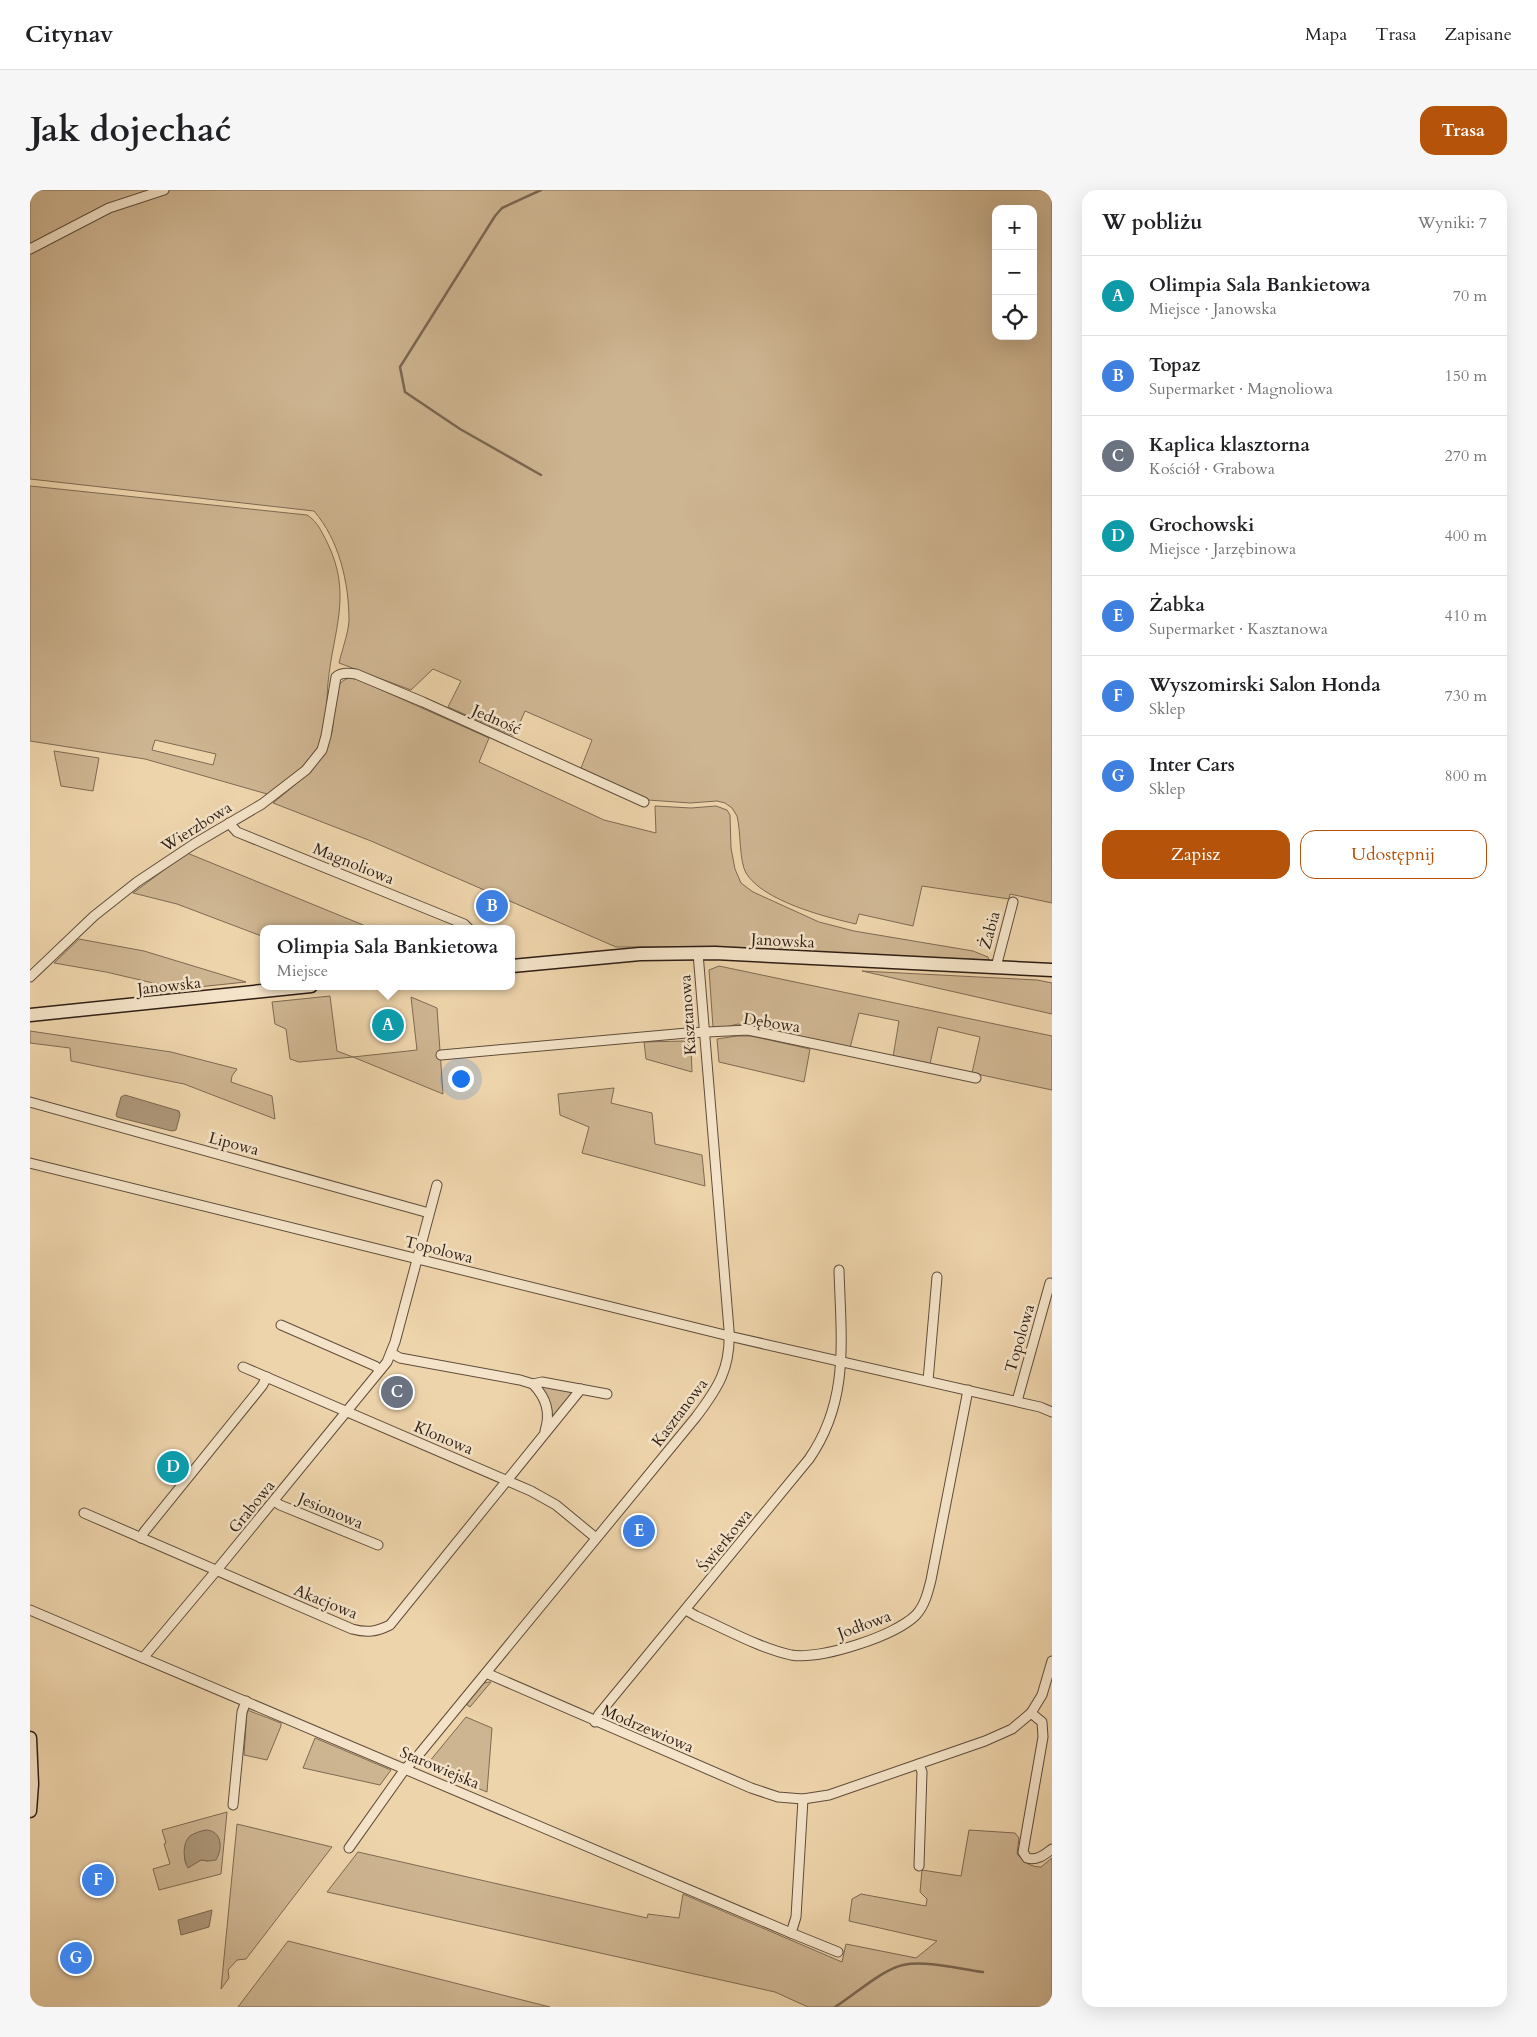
<!DOCTYPE html>
<html lang="pl">
<meta charset="utf-8">
<style>
:root{--surface:#fff;--page:#f6f6f6;--text:#202124;--muted:#757577;--line:#e0e0e0;--accent:#b45309}
body{margin:0;font-family:Cardo,serif;background:var(--page);color:var(--text)}
.controls{position:absolute;right:15px;top:15px;display:grid;overflow:hidden;border-radius:10px;box-shadow:0 5px 20px #0002}
.controls button{width:45px;height:45px;display:grid;place-items:center;padding:0;border:0;border-bottom:1px solid var(--line);background:var(--surface);color:var(--text);font:25px sans-serif}
.you{position:absolute;left:430px;top:888px;width:18px;height:18px;margin:-12px;border:4px solid #fff;border-radius:50%;background:#1a73e8;box-shadow:0 0 0 8px #1a73e833}
.badge{display:grid;place-items:center;width:32px;height:32px;border-radius:50%;background:var(--accent);color:#fff;font-size:16px;font-weight:700}
.pin{position:absolute;translate:-50% -50%;border:2px solid #fff;box-shadow:0 1px 5px #0006}
.popup{position:absolute;left:230px;top:735px;width:255px;height:65px;box-sizing:border-box;display:grid;place-content:center;border-radius:10px;background:var(--surface);filter:drop-shadow(0 1px 4px #0005);font-size:16px;white-space:nowrap;color:var(--muted)}
.popup b{font-size:19px;color:var(--text)}
.popup::after{content:'';position:absolute;left:50%;top:100%;margin-left:-10px;border:10px solid transparent;border-top-color:var(--surface)}
.list{margin:0;padding:0;list-style:none}
h2{display:flex;justify-content:space-between;align-items:center;height:65px;margin:0;padding:0 20px;font-size:21px}
h2 small{font-size:16px;font-weight:400;color:var(--muted)}
.list li{display:grid;grid-template-columns:32px 1fr auto;gap:15px;align-items:center;box-sizing:border-box;height:80px;padding:0 20px;border-top:1px solid var(--line)}
.list b{display:block;font-size:19px;white-space:nowrap}
.list p{margin:0;font-size:16px;white-space:nowrap;color:var(--muted)}
.list em{font-size:16px;font-style:normal;color:var(--muted)}
.actions{display:flex;gap:10px;padding:15px 20px}
.actions a{flex:1;padding:11px 0;border:1px solid var(--accent);border-radius:15px;text-align:center;font-size:18px;color:var(--accent)}
.actions .main{background:var(--accent);color:#fff}
.icon{flex:none;width:28px;height:28px;fill:none;stroke:currentColor;stroke-width:2;stroke-linecap:round;stroke-linejoin:round}
.map{position:relative;flex:none;width:1022px;height:1817px;overflow:hidden;border-radius:15px}
header{display:flex;align-items:center;gap:30px;box-sizing:border-box;height:70px;padding:0 25px;background:var(--surface);border-bottom:1px solid var(--line)}
header strong{font-size:24px}
nav{display:flex;gap:28px;margin-inline-start:auto;font-size:18px}
.intro{display:flex;align-items:center;justify-content:space-between;box-sizing:border-box;height:120px;padding:0 30px}
h1{margin:0;font-size:35px}
.button{padding:12px 22px;border-radius:15px;background:var(--accent);color:#fff;font-size:18px;font-weight:700}
main{display:flex;gap:30px;padding:0 30px}
aside{flex:1;background:var(--surface);border-radius:15px;box-shadow:0 5px 20px #0002}
.map>svg:first-child{display:block}
.green{fill:#ceb591;stroke:#7e6a52;fill-rule:evenodd}
.water{fill:#ad9678;stroke:#7b6650}
.lines{fill:none;stroke-linecap:round;stroke-linejoin:round}
.stream{stroke:#7b6650;stroke-width:2.5}
.street-casing{stroke:#5f4c3a;stroke-width:11}
.secondary-casing{stroke:#2f1e14;stroke-width:15}
.street{stroke:#f4e3c8;stroke-width:9}
.secondary{stroke:#f4e3c8;stroke-width:12}
.labels{text-anchor:middle;stroke-width:5;stroke-linejoin:round;paint-order:stroke}
.street-label{font-size:16px;fill:#2f1e14;stroke:#f4e3c8}
</style>
<header>
<strong>Citynav</strong>
<nav><a>Mapa</a><a>Trasa</a><a>Zapisane</a></nav>
</header>
<div class="intro"><h1>Jak dojechać</h1><a class="button">Trasa</a></div>
<main>
<div class="map">
<svg width="1022" height="1817" viewBox="0 0 1022 1817">
<rect width="100%" height="100%" fill="#eed4ab"/>
<filter id="stains"><feTurbulence type="fractalNoise" baseFrequency=".004" numOctaves="4"/><feColorMatrix values="0 0 0 0 .2 0 0 0 0 .09 0 0 0 0 .02 0 0 0 .5 -.17"/></filter>
<radialGradient id="worn" r=".72"><stop offset=".6" stop-color="#630" stop-opacity="0"/><stop offset="1" stop-color="#630" stop-opacity=".3"/></radialGradient>
<g class="green">
<polygon points="0,0 124,0 0,56"/>
<path d="M138,0h884v713l-42,-9 -1,5 -87,-13 -9,40 -54,-12 -3,10c-31,-7 -93,-23 -110,-51 -7,-12 -5,-42 -9,-57l-5,-8 -7,-5 -8,-2 -27,2 -42,-3 -67,-32 11,-28 -67,-29 -11,25 -66,-29 13,-26 -28,-12 -22,21 -72,-27c3,-13 9,-29 10,-42 0,-39 -10,-81 -35,-110l-284,-32v-226l76,-41zM966,19h37v127h-37z"/>
<path d="M0,296l277,29c11,7 14,16 20,27 26,53 6,88 1,141 -2,19 0,43 -7,60 -10,22 -29,34 -47,48l-7,3 -122,-35 -115,-18zM125,550l61,14 -3,11 -61,-15z"/>
<path d="M319,488l8,1 132,59 -10,24 125,58 52,13 -1,-27 36,2 25,-2 11,4 3,5 1,33 4,21 6,14 12,9 66,30 35,9 119,20 15,6 1,3 -289,-13h-84l-245,-106 -98,-38c24,-20 51,-39 59,-71 4,-18 -5,-47 17,-54z"/>
<polygon points="24,561 69,568 63,601 31,596"/>
<polygon points="157,663 162,665 343,739 234,739 234,747 147,714 103,703"/>
<polygon points="49,749 114,761 216,792 149,799 76,782 24,773"/>
<polygon points="689,776 1022,846 1022,900 942,883 950,847 908,837 900,874 863,867 869,831 829,823 820,858 708,834 691,838 683,837 679,780"/>
<polygon points="832,781 1007,790 1022,793 1022,824"/>
<polygon points="300,806 307,861 323,867 387,860 381,807 407,818 413,904 323,867 269,872 260,869 256,839 245,834 242,812"/>
<polygon points="0,841 141,862 207,879 202,886 201,892 242,906 245,929 154,894 41,871 40,858 0,853"/>
<polygon points="707,846 721,846 780,859 774,892 689,872 687,849"/>
<polygon points="654,851 661,858 662,882 616,869 614,852"/>
<polygon points="584,898 581,913 622,923 625,954 672,965 675,996 552,963 559,937 530,925 528,904"/>
<polygon points="511,1196 544,1201 523,1227 518,1208"/>
<polygon points="458,1492 461,1492 440,1517 437,1515 437,1512 452,1494"/>
<polygon points="217,1520 251,1533 251,1536 237,1570 214,1565"/>
<polygon points="436,1527 462,1538 457,1602 401,1579 399,1572"/>
<polygon points="285,1548 361,1580 350,1595 273,1578"/>
<path d="M197,1622l-6,62 -62,16 -6,-21 17,-5 -6,-20 2,-1 -4,-13zM176,1640l2,31 -7,-1 -13,7c-7,-10 -2,-20 2,-31z"/>
<polygon points="207,1634 302,1657 216,1769 207,1770 198,1780 199,1788 191,1799"/>
<path d="M939,1640l46,3 4,5 -2,16c7,8 13,13 24,13l11,-9v149h-244l-33,-15 -448,-100 31,-40 289,66 1,-4 31,4 4,-24 159,68 4,-18 70,14 21,-17 -88,-20 3,-22 9,-5 65,12 1,-7 -7,-7 2,-22 39,6z"/>
<polygon points="258,1751 520,1817 208,1817"/>
</g>
<g class="water">
<polygon points="95,905 149,921 150,925 146,940 142,941 87,927 86,925 91,907"/>
<path d="M176,1640c16,1 17,18 10,30l-8,1 -7,-1 -13,8c-5,-8 -6,-25 2,-32 4,-3 11,-5 16,-6z"/>
<polygon points="182,1720 179,1737 151,1745 148,1730"/>
</g>
<g class="lines">
<g class="stream">
<polyline points="511,0 472,18 465,26 370,177 375,202 430,239 511,285"/>
<path d="M805,1817c18,-11 48,-38 68,-42 23,-5 57,4 80,7"/>
</g>
<g class="street-casing">
<g id="street">
<polyline points="0,59 79,18 134,0"/>
<polyline points="199,633 207,642 434,734 439,739"/>
<polyline points="966,777 983,712"/>
<path d="M0,787l64,-61 43,-34 57,-38 68,-40 44,-34 16,-20 4,-14 10,-59c5,-5 14,-4 20,-3l67,28 221,100"/>
<polyline points="411,865 657,843 718,840 946,888"/>
<polyline points="0,912 399,1023"/>
<polyline points="0,973 699,1146 1010,1217 1022,1222"/>
<polyline points="251,1135 345,1176 350,1180"/>
<polyline points="361,1163 370,1168 490,1190 503,1194 512,1192 577,1204"/>
<polyline points="213,1177 501,1301 526,1315 566,1348"/>
<polyline points="898,1191 907,1087"/>
<path d="M503,1194c13,14 18,28 12,47"/>
<polyline points="987,1211 1020,1093"/>
<polyline points="244,1311 250,1315 348,1355"/>
<path d="M54,1323l268,116c15,4 24,3 38,-4l191,-236"/>
<polyline points="111,1348 114,1342 232,1196 237,1187"/>
<polyline points="0,1420 761,1743 808,1762"/>
<path d="M656,1420l10,6c30,13 63,32 95,39 30,5 104,-19 125,-40 9,-10 12,-23 15,-35l37,-190"/>
<polyline points="113,1468 186,1381 357,1172 365,1152 407,995"/>
<polyline points="456,1483 721,1598 748,1607 773,1609 799,1605 955,1551 982,1539 1001,1523 1012,1505 1022,1471"/>
<path d="M1001,1523l11,9 1,15 -20,115 4,6c10,3 17,-3 25,-9"/>
<path d="M565,1532l4,-8 210,-255c41,-59 32,-120 30,-189"/>
<polyline points="203,1615 212,1522 216,1511"/>
<path d="M319,1658l56,-79 11,-11 280,-341c22,-29 35,-49 33,-87l-31,-377"/>
<polyline points="889,1676 892,1582 889,1574"/>
<polyline points="761,1743 766,1727 773,1609"/>
</g>
</g>
<g class="secondary-casing">
<g id="secondary">
<polyline points="482,776 610,764 685,763 1022,780"/>
<polyline points="0,825 281,796"/>
<polyline points="0,1548 2,1594 0,1621"/>
</g>
</g>
<use href="#street" class="street"/>
<use href="#secondary" class="secondary"/>
</g>
<g class="labels">
<g class="street-label">
<text transform="translate(467 529) rotate(24)" y="6">Jedność</text>
<text transform="translate(166 636) rotate(-32)" y="6">Wierzbowa</text>
<text transform="translate(324 673) rotate(22)" y="6">Magnoliowa</text>
<text transform="translate(959 740) rotate(-75)" y="6">Żabia</text>
<text transform="translate(753 750) rotate(3)" y="6">Janowska</text>
<text transform="translate(139 795) rotate(-6)" y="6">Janowska</text>
<text transform="translate(657 825) rotate(-94)" y="6">Kasztanowa</text>
<text transform="translate(742 832) rotate(9)" y="6">Dębowa</text>
<text transform="translate(204 953) rotate(15)" y="6">Lipowa</text>
<text transform="translate(409 1059) rotate(14)" y="6">Topolowa</text>
<text transform="translate(989 1148) rotate(-74)" y="6">Topolowa</text>
<text transform="translate(649 1222) rotate(-53)" y="6">Kasztanowa</text>
<text transform="translate(414 1247) rotate(23)" y="6">Klonowa</text>
<text transform="translate(221 1316) rotate(-51)" y="6">Grabowa</text>
<text transform="translate(301 1320) rotate(23)" y="6">Jesionowa</text>
<text transform="translate(694 1350) rotate(-51)" y="6">Świerkowa</text>
<text transform="translate(296 1411) rotate(22)" y="6">Akacjowa</text>
<text transform="translate(834 1434) rotate(-20)" y="6">Jodłowa</text>
<text transform="translate(618 1538) rotate(23)" y="6">Modrzewiowa</text>
<text transform="translate(410 1577) rotate(23)" y="6">Starowiejska</text>
</g>
</g>
<rect width="100%" height="100%" filter="url(#stains)"/>
<rect width="100%" height="100%" fill="url(#worn)"/>
</svg>
<div class="controls">
<button>+</button>
<button>−</button>
<button><svg class="icon" aria-label="locate" viewBox="0 0 24 24"><circle cx="12" cy="12" r="6"/><path d="M12 2v4M12 18v4M2 12h4M18 12h4"/></svg></button>
</div>
<div class="you"></div>
<div class="pin badge" style="left:358px;top:835px;background:#0f9aa8">A</div>
<div class="popup"><b>Olimpia Sala Bankietowa</b>Miejsce</div>
<div class="pin badge" style="left:462px;top:716px;background:#3f7fe0">B</div>
<div class="pin badge" style="left:367px;top:1202px;background:#6b7280">C</div>
<div class="pin badge" style="left:143px;top:1277px;background:#0f9aa8">D</div>
<div class="pin badge" style="left:609px;top:1341px;background:#3f7fe0">E</div>
<div class="pin badge" style="left:68px;top:1690px;background:#3f7fe0">F</div>
<div class="pin badge" style="left:46px;top:1768px;background:#3f7fe0">G</div>
</div>
<aside>
<h2>W pobliżu<small>Wyniki: 7</small></h2>
<ul class="list">
<li><span class="badge" style="background:#0f9aa8">A</span><div><b>Olimpia Sala Bankietowa</b><p>Miejsce · Janowska</p></div><em>70 m</em></li>
<li><span class="badge" style="background:#3f7fe0">B</span><div><b>Topaz</b><p>Supermarket · Magnoliowa</p></div><em>150 m</em></li>
<li><span class="badge" style="background:#6b7280">C</span><div><b>Kaplica klasztorna</b><p>Kościół · Grabowa</p></div><em>270 m</em></li>
<li><span class="badge" style="background:#0f9aa8">D</span><div><b>Grochowski</b><p>Miejsce · Jarzębinowa</p></div><em>400 m</em></li>
<li><span class="badge" style="background:#3f7fe0">E</span><div><b>Żabka</b><p>Supermarket · Kasztanowa</p></div><em>410 m</em></li>
<li><span class="badge" style="background:#3f7fe0">F</span><div><b>Wyszomirski Salon Honda</b><p>Sklep</p></div><em>730 m</em></li>
<li><span class="badge" style="background:#3f7fe0">G</span><div><b>Inter Cars</b><p>Sklep</p></div><em>800 m</em></li>
</ul>
<div class="actions"><a class="main">Zapisz</a><a>Udostępnij</a></div>
</aside>
</main>
